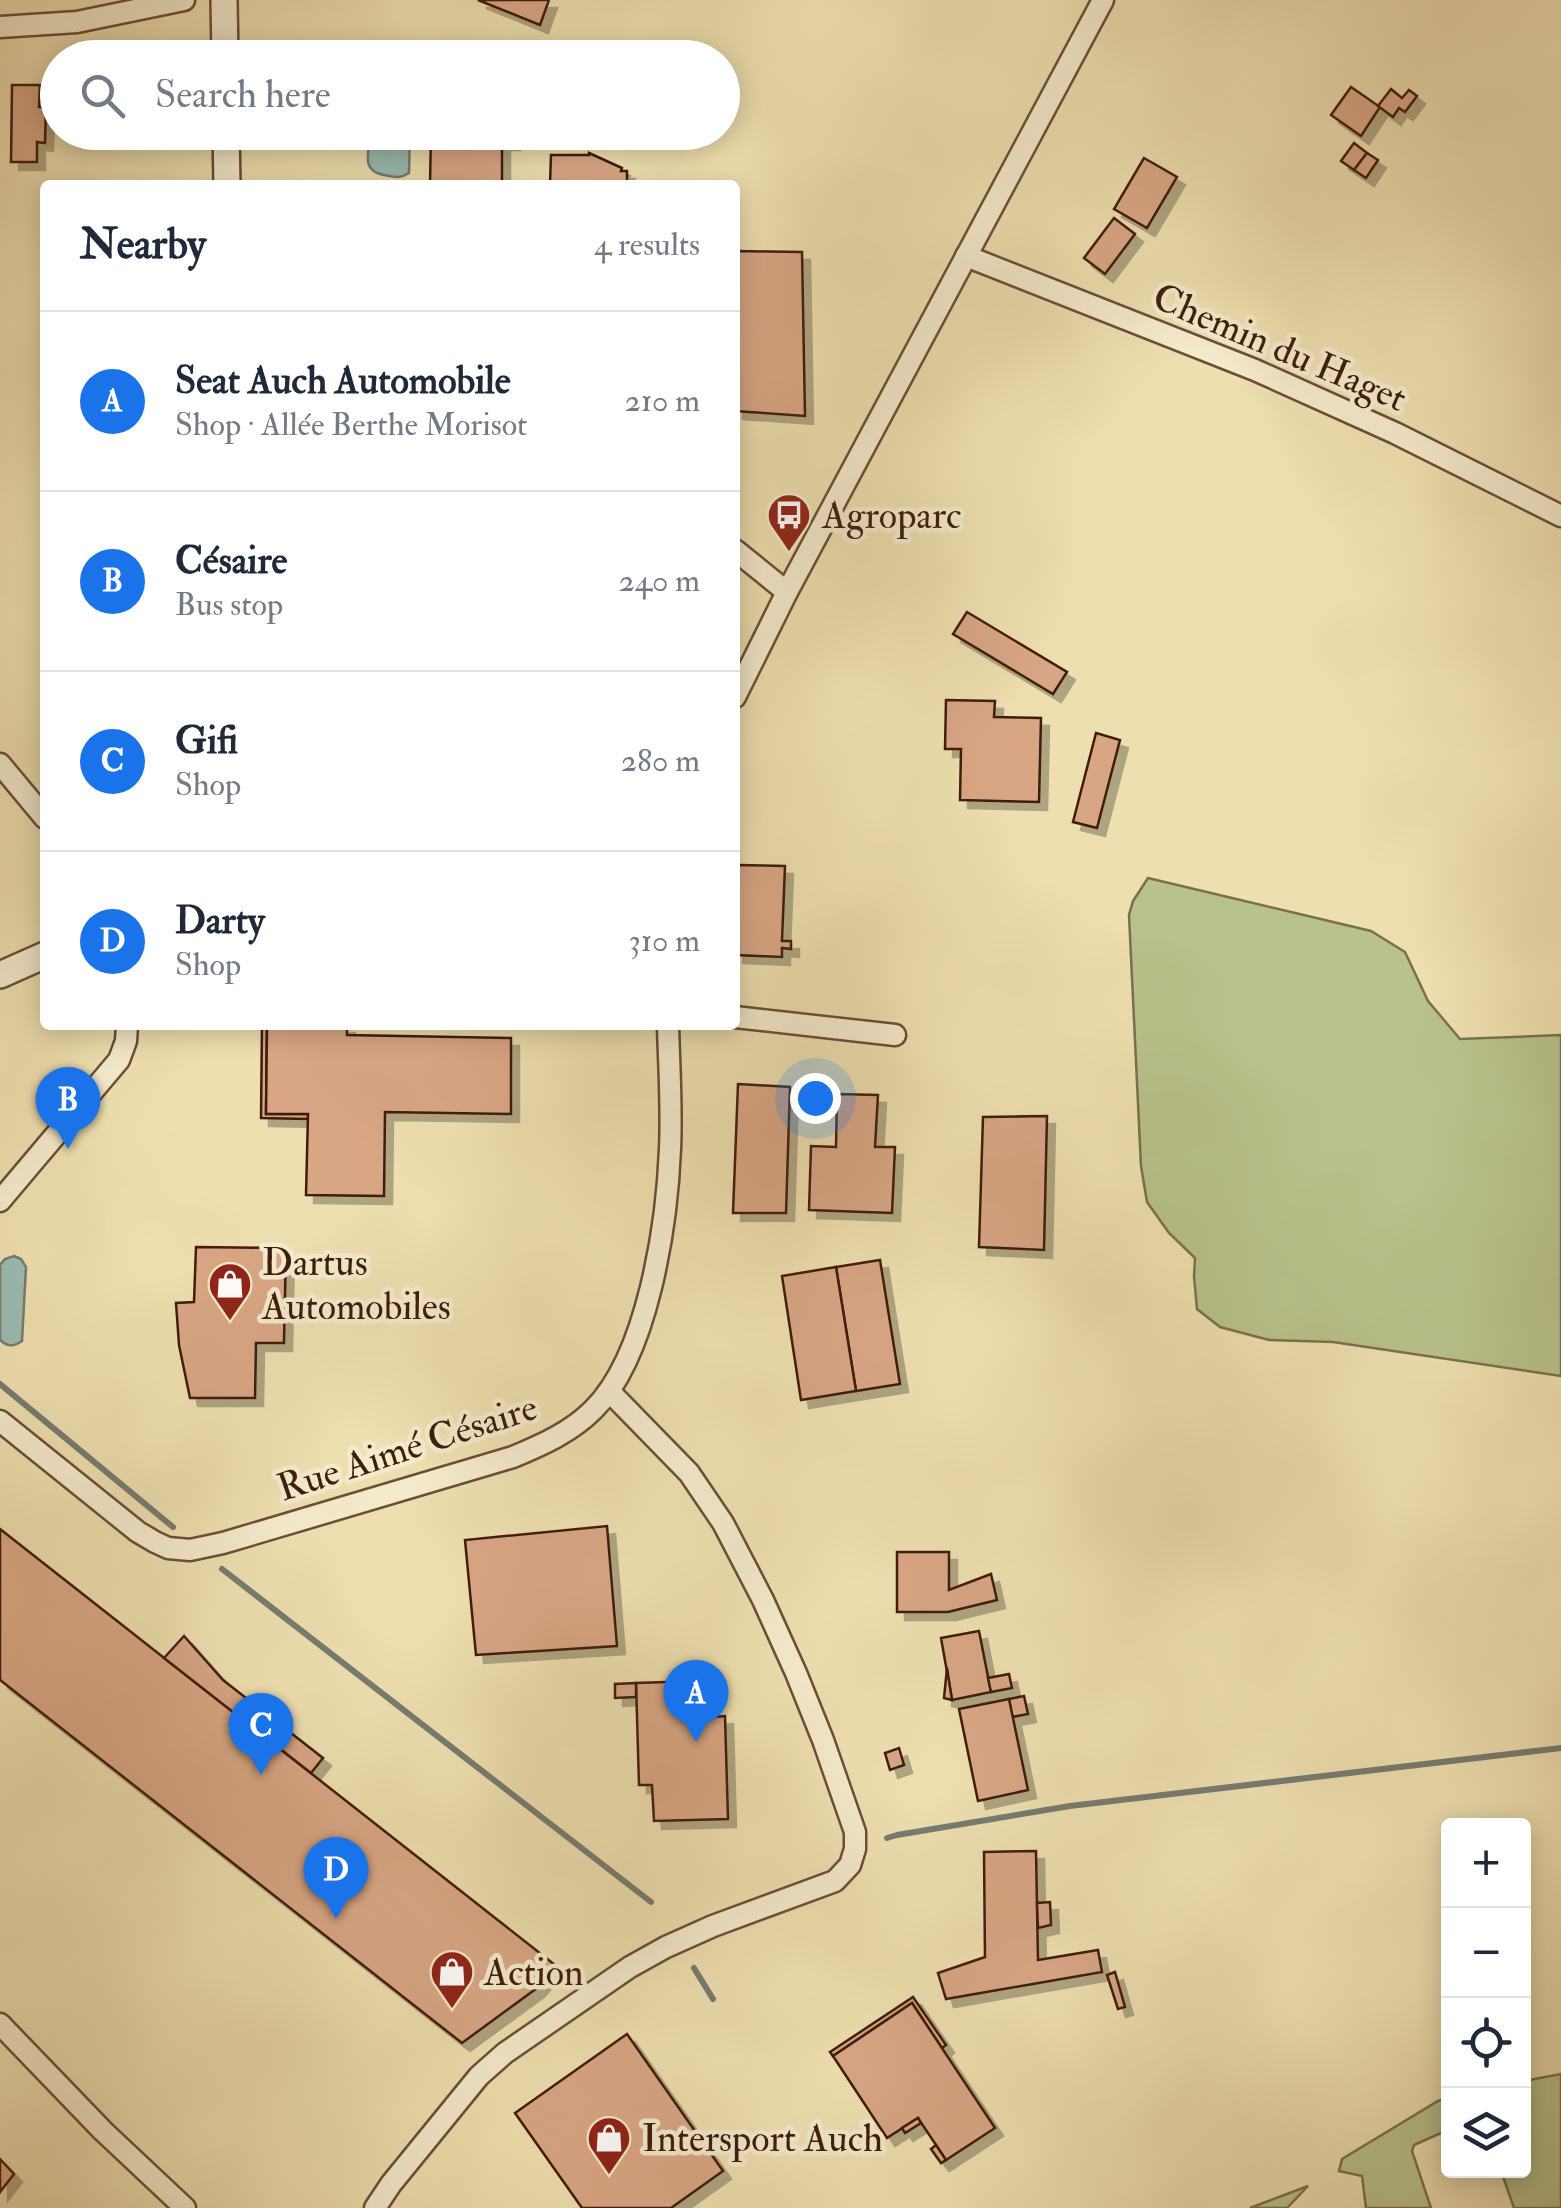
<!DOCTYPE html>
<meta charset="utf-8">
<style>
:root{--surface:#fff;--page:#f2f2f3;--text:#1f2937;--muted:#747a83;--line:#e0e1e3;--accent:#1a73e8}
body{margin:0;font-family:"IM FELL Double Pica",serif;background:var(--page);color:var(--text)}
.controls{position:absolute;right:30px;bottom:30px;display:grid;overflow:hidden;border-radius:10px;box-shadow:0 5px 25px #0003}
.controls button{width:90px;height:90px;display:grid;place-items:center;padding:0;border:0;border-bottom:2px solid var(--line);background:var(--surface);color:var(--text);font:50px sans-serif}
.you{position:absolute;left:815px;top:1098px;width:35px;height:35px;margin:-25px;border:8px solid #fff;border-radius:50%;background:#1a73e8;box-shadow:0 0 0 15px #1a73e833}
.badge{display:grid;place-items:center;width:65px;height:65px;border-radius:50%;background:var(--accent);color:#fff;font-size:32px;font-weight:700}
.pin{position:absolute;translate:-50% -82px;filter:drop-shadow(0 2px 5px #0008)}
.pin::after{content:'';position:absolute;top:52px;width:35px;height:30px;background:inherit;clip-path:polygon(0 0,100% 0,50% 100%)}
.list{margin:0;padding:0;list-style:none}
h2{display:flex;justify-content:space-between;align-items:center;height:130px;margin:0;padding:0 40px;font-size:42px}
h2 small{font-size:32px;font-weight:400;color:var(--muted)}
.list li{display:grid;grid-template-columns:65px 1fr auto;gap:30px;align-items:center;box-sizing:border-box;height:180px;padding:0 40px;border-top:2px solid var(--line)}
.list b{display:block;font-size:38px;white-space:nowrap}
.list p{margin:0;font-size:32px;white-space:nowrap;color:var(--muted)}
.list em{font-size:32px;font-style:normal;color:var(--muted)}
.icon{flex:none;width:55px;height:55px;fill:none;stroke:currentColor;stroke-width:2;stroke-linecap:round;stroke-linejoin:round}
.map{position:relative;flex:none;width:1561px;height:2208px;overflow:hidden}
.search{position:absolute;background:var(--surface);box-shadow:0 5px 25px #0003;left:40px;top:40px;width:700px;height:110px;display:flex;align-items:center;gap:25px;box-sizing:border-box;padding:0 35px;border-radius:55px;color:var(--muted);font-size:38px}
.panel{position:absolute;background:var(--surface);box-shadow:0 5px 25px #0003;left:40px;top:180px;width:700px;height:850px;border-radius:10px}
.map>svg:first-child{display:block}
.green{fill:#b8c28c;stroke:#7c704c;stroke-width:2.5}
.water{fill:#9bbcb2;stroke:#767c70;stroke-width:2.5}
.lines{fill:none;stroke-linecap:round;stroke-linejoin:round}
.stream{stroke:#767c70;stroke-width:6}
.building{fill:#d8a685;stroke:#3f1d0d;stroke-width:2.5;filter:url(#shadow)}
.minor-casing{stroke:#6b4e36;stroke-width:25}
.tertiary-casing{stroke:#6b4e36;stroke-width:30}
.minor{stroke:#f4eacc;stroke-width:20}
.tertiary{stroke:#f4eacc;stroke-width:25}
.labels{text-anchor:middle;stroke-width:9;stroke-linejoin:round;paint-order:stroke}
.street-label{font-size:38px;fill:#3f1d0d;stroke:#f4eacc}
.poi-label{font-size:38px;fill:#3f1d0d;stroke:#f4eacc;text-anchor:start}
</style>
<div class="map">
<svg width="1561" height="2208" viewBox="0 0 1561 2208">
<defs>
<filter id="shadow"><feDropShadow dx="8" dy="8" stdDeviation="0" flood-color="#0004"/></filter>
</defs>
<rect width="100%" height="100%" fill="#eedfb0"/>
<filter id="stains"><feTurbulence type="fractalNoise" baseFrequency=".002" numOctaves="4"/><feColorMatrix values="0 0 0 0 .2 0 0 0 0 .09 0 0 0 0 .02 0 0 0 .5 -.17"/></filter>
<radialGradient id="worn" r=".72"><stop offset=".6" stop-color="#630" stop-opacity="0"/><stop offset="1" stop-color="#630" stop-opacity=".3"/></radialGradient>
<g class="green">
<polygon points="1148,878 1371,931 1405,952 1428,1001 1460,1039 1561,1035 1561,1376 1333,1342 1269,1340 1220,1327 1197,1309 1194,1276 1195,1258 1169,1233 1147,1202 1141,1166 1129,915 1133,901"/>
<polygon points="1561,2074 1561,2208 1514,2208 1501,2171 1524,2170 1524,2081"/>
<polygon points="1448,2098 1448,2130 1414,2145 1412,2151 1431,2208 1366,2208 1362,2176 1339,2171 1342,2159 1438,2101"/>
<polygon points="1308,2186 1287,2208 1250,2208"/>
</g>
<g class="water">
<path d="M371,132l39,1 -1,40c-9,6 -14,4 -25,2 -24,-4 -15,-23 -13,-43z"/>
<path d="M14,1256l7,3 5,8 -4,74c-9,6 -14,6 -22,-1v-75l5,-6z"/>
</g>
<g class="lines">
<g class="stream">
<polyline points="0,1384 173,1527"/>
<polyline points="222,1569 651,1902"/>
<polyline points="887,1838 897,1835 1070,1806 1561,1748"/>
<polyline points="694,1968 713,1999"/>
</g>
</g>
<g class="building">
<polygon points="478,0 549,0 540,25"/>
<rect x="131" y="54" width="38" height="4"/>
<polygon points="12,85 40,85 39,107 46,107 45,143 37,142 37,162 11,162"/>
<polygon points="1351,87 1380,107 1361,136 1331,115"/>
<polygon points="1391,89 1402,98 1409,90 1417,96 1405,112 1399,108 1393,117 1378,106"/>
<rect x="124" y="132" width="21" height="6"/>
<polygon points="431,132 512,132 512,142 502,142 502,185 430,185"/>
<polygon points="1354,143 1367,153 1354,170 1341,161"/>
<polygon points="589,153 622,168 621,171 627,171 627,185 550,185 551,155 589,155"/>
<polygon points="1367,153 1378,160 1366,178 1354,170"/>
<polygon points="1144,158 1177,177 1147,228 1114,209"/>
<polygon points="1114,218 1135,234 1105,274 1084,258"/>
<polygon points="735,251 802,252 805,416 735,411"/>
<polygon points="967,612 1067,672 1053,694 953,634"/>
<polygon points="946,700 995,701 994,717 1041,718 1039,802 960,800 961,749 945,749"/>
<polygon points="1096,733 1120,740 1097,828 1073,822"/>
<polygon points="738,865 785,866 782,941 791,941 791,949 782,948 782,957 735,955"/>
<polygon points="262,1025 267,1025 266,1114 308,1114 308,1119 261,1118"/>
<polygon points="267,1025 347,1025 347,1035 511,1038 511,1114 385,1112 384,1196 306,1195 308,1114 266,1114"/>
<polygon points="738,1084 790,1087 786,1213 733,1213"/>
<polygon points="837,1094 878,1095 875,1147 895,1147 892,1213 809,1210 811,1146 836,1147"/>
<polygon points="1047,1116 1044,1250 979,1247 983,1117"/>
<polygon points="196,1247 286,1248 284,1343 256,1343 255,1398 190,1398 179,1345 176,1303 194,1302"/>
<polygon points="880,1260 900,1384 856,1391 836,1267"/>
<polygon points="836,1267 856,1391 801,1400 782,1276"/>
<polygon points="607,1526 617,1646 476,1655 465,1540"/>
<polygon points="0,1529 555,1965 537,1988 462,2043 0,1680"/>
<polygon points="897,1552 949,1552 949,1590 991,1574 997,1600 948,1612 897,1612"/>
<polygon points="979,1631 991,1692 952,1700 941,1638"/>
<polygon points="184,1636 223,1680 323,1758 311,1773 164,1658"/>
<polygon points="947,1668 952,1700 944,1698"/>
<polygon points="1009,1674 1012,1688 991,1692 988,1678"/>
<polygon points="697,1681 698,1718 725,1716 728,1819 654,1821 652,1785 639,1785 636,1683"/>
<polygon points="636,1683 636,1697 615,1698 615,1684"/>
<polygon points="1024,1696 1028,1714 1012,1717 1009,1699"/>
<polygon points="1009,1699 1028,1790 978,1801 959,1709"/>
<polygon points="899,1748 904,1765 890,1770 885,1753"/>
<polygon points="1036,1851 1038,1960 1098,1950 1102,1972 946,1999 938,1973 985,1957 984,1852"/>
<polygon points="1050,1902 1051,1925 1038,1928 1037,1903"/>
<polygon points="1115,1972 1125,2007 1118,2009 1107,1975"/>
<polygon points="913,1997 946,2045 942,2048 912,2003 833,2056 830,2052"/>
<polygon points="912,2003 995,2128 946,2160 918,2118 887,2138 833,2056"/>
<polygon points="627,2034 723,2171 671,2208 582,2208 515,2113"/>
<polygon points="918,2118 921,2123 905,2133 902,2128"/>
<polygon points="936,2145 946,2160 941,2163 931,2149"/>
<polygon points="0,2159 14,2174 0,2192"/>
</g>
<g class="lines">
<g class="minor-casing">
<g id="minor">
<polyline points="0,27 77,22 184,0"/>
<polyline points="966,256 1255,370 1395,433 1561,516"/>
<polyline points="735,550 787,592"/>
<polyline points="735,697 787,592 1103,0"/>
<polyline points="0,764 45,818"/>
<polyline points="735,1017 895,1035"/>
<polyline points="0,1201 119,1060 126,1041 127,1025"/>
<path d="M0,1421l138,111 17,10 13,6 22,2 33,-7 290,-86c29,-12 58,-25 80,-47 55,-54 74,-186 77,-261 2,-41 -1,-83 -2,-124"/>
<polyline points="0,2024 103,2131 185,2208"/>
<polyline points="375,2208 391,2184 479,2076 505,2053 630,1967 666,1947 713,1926 835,1881 850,1865 855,1849 855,1832 823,1740 796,1673 763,1600 723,1523 689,1473 609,1391"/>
</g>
</g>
<g class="tertiary-casing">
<g id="tertiary">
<polyline points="224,0 225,58"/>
<polyline points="226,132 227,185"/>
<polyline points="0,975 45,955"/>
</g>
</g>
<use href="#minor" class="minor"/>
<use href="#tertiary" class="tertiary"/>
</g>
<defs>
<g id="bus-pin" transform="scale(2.25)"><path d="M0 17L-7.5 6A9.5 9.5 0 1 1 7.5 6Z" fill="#8f2418" stroke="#f4eacc"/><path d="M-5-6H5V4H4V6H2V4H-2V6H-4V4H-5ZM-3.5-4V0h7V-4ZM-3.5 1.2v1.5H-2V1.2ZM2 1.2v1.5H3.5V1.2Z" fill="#fff"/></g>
<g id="shop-pin" transform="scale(2.25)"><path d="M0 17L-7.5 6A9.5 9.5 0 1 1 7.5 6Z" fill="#8f2418" stroke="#f4eacc"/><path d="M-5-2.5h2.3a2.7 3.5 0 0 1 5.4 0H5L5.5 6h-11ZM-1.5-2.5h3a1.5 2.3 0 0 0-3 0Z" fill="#fff"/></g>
</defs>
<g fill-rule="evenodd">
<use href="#bus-pin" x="789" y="515"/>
<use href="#shop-pin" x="230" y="1284"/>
<use href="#shop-pin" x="452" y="1972"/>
<use href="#shop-pin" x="609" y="2138"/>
</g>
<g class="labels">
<g class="street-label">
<text transform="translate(1280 347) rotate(23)" y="13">Chemin du Haget</text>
<text transform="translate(407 1447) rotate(-18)" y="13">Rue Aimé Césaire</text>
</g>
<g class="poi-label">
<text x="822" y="528">Agroparc</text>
<text x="262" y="1275">Dartus<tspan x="262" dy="44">Automobiles</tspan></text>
<text x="484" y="1985">Action</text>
<text x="642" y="2151">Intersport Auch</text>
</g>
</g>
<rect width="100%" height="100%" filter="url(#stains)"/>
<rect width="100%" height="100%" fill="url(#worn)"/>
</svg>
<div class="controls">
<button>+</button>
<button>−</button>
<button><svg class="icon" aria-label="locate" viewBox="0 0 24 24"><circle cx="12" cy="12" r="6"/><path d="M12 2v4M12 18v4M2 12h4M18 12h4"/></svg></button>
<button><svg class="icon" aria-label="layers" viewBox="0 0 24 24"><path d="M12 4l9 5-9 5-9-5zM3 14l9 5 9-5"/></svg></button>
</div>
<div class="you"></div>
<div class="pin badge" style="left:696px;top:1742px">A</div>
<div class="pin badge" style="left:68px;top:1149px">B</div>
<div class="pin badge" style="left:261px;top:1775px">C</div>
<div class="pin badge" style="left:336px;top:1919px">D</div>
<div class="search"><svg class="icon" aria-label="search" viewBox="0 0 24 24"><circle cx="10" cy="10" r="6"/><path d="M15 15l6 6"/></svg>Search here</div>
<section class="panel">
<h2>Nearby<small>4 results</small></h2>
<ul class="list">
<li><span class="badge">A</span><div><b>Seat Auch Automobile</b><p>Shop · Allée Berthe Morisot</p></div><em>210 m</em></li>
<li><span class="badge">B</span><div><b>Césaire</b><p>Bus stop</p></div><em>240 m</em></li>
<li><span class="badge">C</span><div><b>Gifi</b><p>Shop</p></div><em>280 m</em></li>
<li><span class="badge">D</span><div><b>Darty</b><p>Shop</p></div><em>310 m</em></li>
</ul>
</section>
</div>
